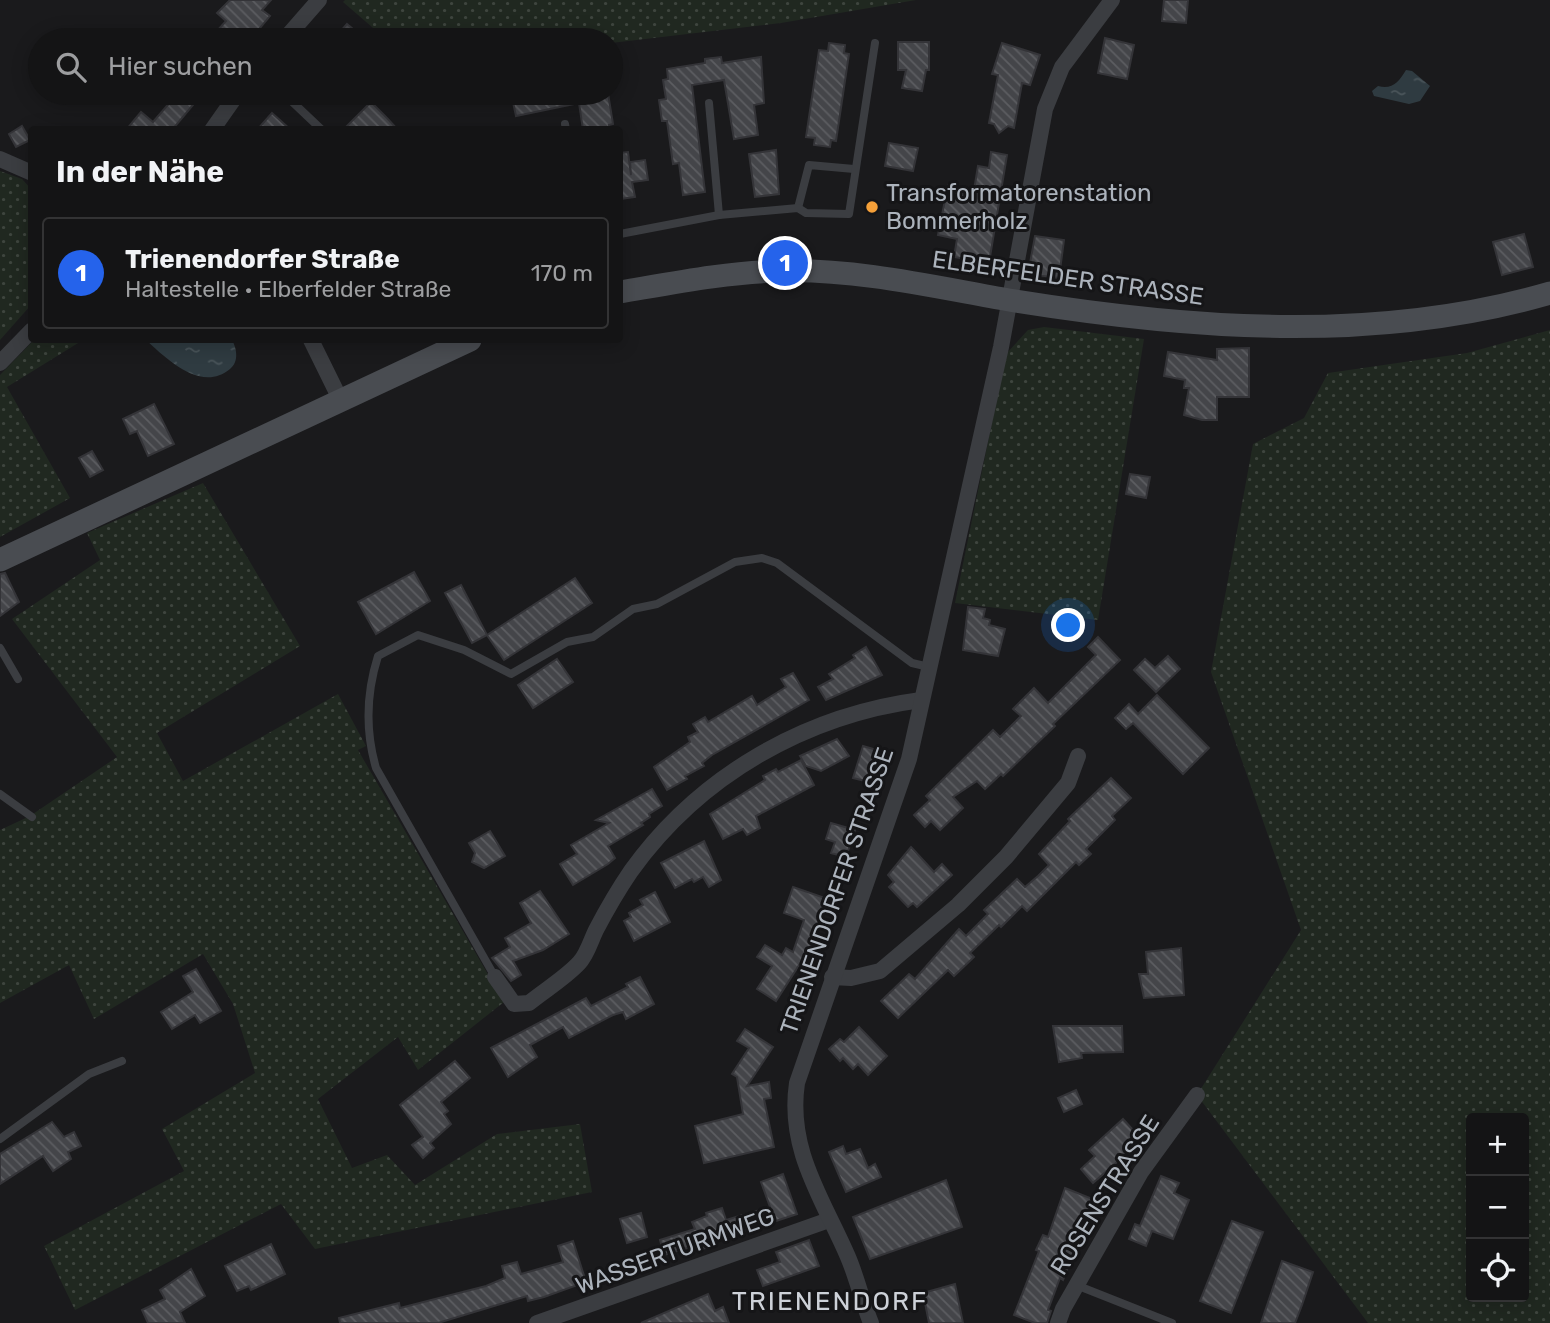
<!DOCTYPE html>
<html lang="de">
<meta charset="utf-8">
<style>
:root{--surface:#141415;--page:#212122;--text:#f1f3f6;--muted:#9d9ea0;--line:#333334;--accent:#2563eb}
body{margin:0;font-family:Rubik,sans-serif;background:var(--page);color:var(--text)}
.controls{position:absolute;right:21px;bottom:21px;display:grid;overflow:hidden;border-radius:7px;box-shadow:0 4px 18px #0003}
.controls button{width:63px;height:63px;display:grid;place-items:center;padding:0;border:0;border-bottom:2px solid var(--line);background:var(--surface);color:var(--text);font:35px sans-serif}
.you{position:absolute;left:1069px;top:626px;width:24px;height:24px;margin:-18px;border:5px solid #fff;border-radius:50%;background:#1a73e8;box-shadow:0 0 0 10px #1a73e833}
.badge{display:grid;place-items:center;width:46px;height:46px;border-radius:50%;background:var(--accent);color:#fff;font-size:23px;font-weight:700}
.pin{position:absolute;translate:-50% -50%;border:4px solid #fff;box-shadow:0 2px 7px #0006}
.list{margin:0;padding:0;list-style:none}
h2{display:flex;justify-content:space-between;align-items:center;height:91px;margin:0;padding:0 28px;font-size:30px}
h2 small{font-size:23px;font-weight:400;color:var(--muted)}
.list li{display:grid;grid-template-columns:46px 1fr auto;gap:21px;align-items:center;box-sizing:border-box;height:112px;margin:0 14px 14px;padding:0 14px;border:2px solid var(--line);border-radius:7px}
.list b{display:block;font-size:26px;white-space:nowrap}
.list p{margin:0;font-size:23px;white-space:nowrap;color:var(--muted)}
.list em{font-size:23px;font-style:normal;color:var(--muted)}
.icon{flex:none;width:38px;height:38px;fill:none;stroke:currentColor;stroke-width:2;stroke-linecap:round;stroke-linejoin:round}
.map{position:relative;flex:none;width:1550px;height:1323px;overflow:hidden}
.search{position:absolute;background:var(--surface);box-shadow:0 4px 18px #0003;left:28px;top:28px;width:595px;height:77px;display:flex;align-items:center;gap:18px;box-sizing:border-box;padding:0 24px;border-radius:38px;color:var(--muted);font-size:26px}
.panel{position:absolute;background:var(--surface);box-shadow:0 4px 18px #0003;left:28px;top:126px;width:595px;height:217px;border-radius:7px}
.map>svg:first-child{display:block}
.grass{fill:url(#grass-dots);fill-rule:evenodd}
.water{fill:url(#water-ripples)}
.building{fill:url(#building-back-hatch);stroke:#343438;stroke-width:2}
.lines{fill:none;stroke-linecap:round;stroke-linejoin:round}
.lane{stroke:#3b3d41;stroke-width:8}
.street{stroke:#3b3d41;stroke-width:16}
.secondary{stroke:#494c51;stroke-width:23}
.poi-dot{fill:#f5a039;stroke:#151517;stroke-width:2.5}
.labels{text-anchor:middle;stroke-width:6;stroke-linejoin:round;paint-order:stroke}
.poi-label{font-size:24px;fill:#acb3bc;stroke:#151517;text-anchor:start}
.street-label{font-size:24px;fill:#acb3bc;stroke:#151517}
.neighbourhood-label{font-size:26px;letter-spacing:2px;fill:#cdd1d8;stroke:#151517}
</style>
<div class="map">
<svg width="1550" height="1323" viewBox="0 0 1550 1323">
<defs>
<pattern id="grass-dots" width="8" height="8" patternUnits="userSpaceOnUse" patternTransform="scale(1.75)"><rect width="8" height="8" fill="#202820"/><path d="M2 2h.1M6 6h.1" fill="none" stroke="#3e453e" stroke-width="1.8" stroke-linecap="round"/></pattern>
<pattern id="water-ripples" width="26" height="14" patternUnits="userSpaceOnUse" patternTransform="scale(1.75)"><rect width="26" height="14" fill="#2f3b41"/><path d="M2 4q2-2 4 0t4 0M15 11q2-2 4 0t4 0" fill="none" stroke="#4a555a"/></pattern>
<pattern id="building-back-hatch" width="6" height="6" patternUnits="userSpaceOnUse" patternTransform="scale(1.75)"><rect width="6" height="6" fill="#444549"/><path d="M-1 5l2 2M0 0l6 6M5-1l2 2" fill="none" stroke="#5c5d61"/></pattern>
</defs>
<rect width="100%" height="100%" fill="#1a1a1c"/>
<g class="grass">
<polygon points="345,0 916,0 781,23 611,43 611,40 387,40 343,2"/>
<polygon points="0,171 22,179 32,190 31,305 0,340"/>
<polygon points="1044,327 1144,339 1098,620 955,603 1006,354 1028,330"/>
<path d="M1550,330v993h-182l-171,-228 104,-165 -90,-258 42,-228 51,-26 24,-45 139,-20zM1471,1118h53v179h-53z"/>
<polygon points="34,340 83,340 7,387 70,498 0,537 0,375"/>
<polygon points="203,483 300,646 157,733 183,781 338,694 366,746 358,750 504,1002 418,1070 398,1037 318,1099 352,1168 387,1155 415,1185 497,1134 580,1124 592,1192 315,1249 281,1204 75,1310 44,1246 184,1171 162,1129 255,1073 233,1004 203,954 94,1019 69,965 0,1003 0,830 30,816 117,757 12,619 100,560 87,533"/>
</g>
<g class="water">
<path d="M1406,70l6,1 18,15 -10,15 -11,3 -35,-8 -2,-5 6,-5c14,4 21,-4 28,-16z"/>
<path d="M146,340h86c5,9 7,22 -2,29 -29,24 -63,-10 -84,-29z"/>
</g>
<g class="building">
<polygon points="230,0 271,0 262,10 270,16 250,40 209,40 226,21 217,13"/>
<polygon points="1164,0 1188,0 1186,23 1162,21"/>
<polygon points="347,24 366,40 333,40"/>
<polygon points="1105,38 1134,45 1127,79 1098,73"/>
<polygon points="898,42 929,42 929,70 926,70 922,91 902,88 906,70 898,70"/>
<polygon points="829,43 845,45 844,53 849,54 836,141 831,140 830,147 814,145 815,138 806,137 819,50 828,51"/>
<polygon points="1002,43 1040,55 1030,85 1022,83 1014,128 1008,126 999,133 994,124 989,123 998,75 992,74"/>
<polygon points="721,57 722,63 761,57 764,103 754,105 758,135 734,139 724,80 692,85 705,192 683,195 679,163 673,164 667,121 662,121 659,100 666,99 663,80 668,79 667,69 705,63 705,59"/>
<polygon points="178,93 203,93 172,130 126,130 141,112 153,122"/>
<polygon points="511,93 608,93 613,124 609,125 610,130 583,130 579,103 516,116"/>
<polygon points="371,102 386,117 398,130 343,130"/>
<polygon points="272,113 291,130 257,130"/>
<polygon points="22,126 30,140 16,147 9,134"/>
<polygon points="889,143 918,148 913,171 885,166"/>
<polygon points="776,150 779,194 755,197 749,154"/>
<polygon points="628,152 631,175 630,162 645,160 648,180 632,182 635,197 620,199 620,153"/>
<polygon points="991,152 1007,155 989,263 954,257 957,239 938,235 948,185 974,190 978,166 989,168"/>
<polygon points="1524,234 1533,267 1502,275 1493,242"/>
<polygon points="1035,236 1064,240 1059,278 1028,274"/>
<polygon points="1249,348 1249,397 1217,397 1217,420 1202,420 1184,415 1189,388 1184,388 1185,380 1164,376 1168,352 1217,360 1217,349"/>
<polygon points="154,404 174,444 148,456 137,431 130,434 123,419"/>
<polygon points="92,451 103,470 90,477 79,458"/>
<polygon points="1130,474 1150,477 1146,498 1126,494"/>
<polygon points="414,572 430,601 376,634 358,602"/>
<polygon points="5,573 19,602 0,616 0,574"/>
<polygon points="575,578 592,603 504,660 487,635"/>
<polygon points="461,585 487,635 472,643 445,593"/>
<polygon points="968,607 985,609 983,618 990,620 989,625 1005,629 998,656 963,650"/>
<polygon points="1098,637 1120,660 1053,724 1055,726 1003,776 1001,774 985,789 977,781 953,797 963,808 940,830 931,821 925,827 914,815 930,800 926,796 993,730 1000,737 1021,716 1013,709 1034,688 1048,703 1096,655 1088,647"/>
<polygon points="866,647 882,675 826,700 818,687 833,679 829,674 855,658 853,655"/>
<polygon points="1168,656 1180,669 1156,692 1134,670 1145,659 1155,668"/>
<polygon points="557,659 573,682 533,708 518,685"/>
<polygon points="793,673 809,700 712,755 702,763 704,766 685,776 687,779 667,790 654,767 690,742 688,737 698,732 693,724 705,717 708,722 752,696 757,705 786,687 781,679"/>
<polygon points="1157,695 1209,748 1183,774 1133,723 1126,729 1115,718 1129,704 1138,714"/>
<polygon points="837,739 849,756 821,771 806,766 800,756"/>
<polygon points="863,746 887,753 877,784 853,778"/>
<polygon points="801,760 814,785 756,816 760,828 747,835 743,829 723,839 710,814 765,780 763,776 776,769 778,772"/>
<polygon points="1111,778 1131,798 1112,816 1115,820 1086,849 1091,854 1079,865 1076,862 1027,911 1022,906 1001,927 999,925 970,953 974,957 954,976 948,970 898,1018 881,1001 909,974 915,979 959,929 966,936 988,914 984,910 1017,879 1025,887 1038,876 1049,865 1039,854 1070,821 1068,819"/>
<polygon points="652,789 662,806 649,814 650,817 641,823 643,825 608,846 615,858 608,864 573,885 560,864 577,854 571,845 609,823 596,820"/>
<polygon points="831,823 855,830 846,857 831,853 835,842 826,839"/>
<polygon points="490,831 505,856 484,868 472,862 475,853 469,843"/>
<polygon points="704,841 721,880 709,887 703,877 694,882 692,879 675,888 661,863"/>
<polygon points="911,847 934,872 942,864 952,875 917,907 913,903 908,907 889,887 894,882 888,875"/>
<polygon points="793,887 828,899 806,961 803,959 776,1001 757,989 772,966 757,957 765,945 782,955 786,948 793,952 804,920 784,913"/>
<polygon points="540,891 569,934 543,950 513,961 521,975 511,981 492,958 510,947 505,938 531,923 520,903"/>
<polygon points="655,892 670,922 634,941 624,921 631,917 629,913 643,905 640,900"/>
<polygon points="1181,948 1184,995 1144,998 1139,974 1148,974 1146,952"/>
<polygon points="196,969 221,1011 200,1023 195,1015 172,1029 161,1012 193,992 183,976"/>
<polygon points="640,977 654,1004 626,1019 623,1012 613,1015 569,1038 563,1027 530,1045 537,1057 508,1077 491,1048 586,998 591,1006 628,987 626,984"/>
<polygon points="1053,1026 1122,1026 1123,1052 1081,1053 1082,1058 1059,1062"/>
<polygon points="859,1027 887,1056 868,1075 858,1064 853,1069 843,1058 840,1061 829,1049 840,1039 844,1042"/>
<polygon points="745,1029 773,1047 747,1086 769,1082 771,1098 764,1099 774,1147 704,1163 695,1126 743,1114 737,1077 732,1074 749,1048 737,1041"/>
<polygon points="455,1061 470,1078 441,1102 448,1111 444,1114 451,1124 430,1143 434,1148 423,1158 412,1145 423,1137 400,1105"/>
<polygon points="1076,1090 1082,1104 1064,1112 1058,1098"/>
<polygon points="1123,1119 1142,1140 1093,1183 1081,1169 1095,1156 1089,1150"/>
<polygon points="52,1122 64,1137 74,1132 81,1146 68,1152 71,1159 53,1171 43,1156 0,1184 0,1154"/>
<polygon points="843,1146 846,1154 860,1149 868,1168 875,1164 881,1177 846,1192 829,1152"/>
<polygon points="783,1174 797,1214 716,1241 717,1244 702,1249 700,1244 664,1255 660,1240 695,1229 692,1222 707,1216 706,1213 722,1208 726,1220 770,1207 761,1182"/>
<polygon points="1161,1176 1179,1183 1174,1193 1189,1200 1173,1239 1152,1231 1146,1246 1129,1239 1135,1224 1140,1226"/>
<polygon points="946,1180 962,1227 870,1259 853,1217"/>
<polygon points="1065,1188 1095,1200 1089,1216 1093,1217 1086,1233 1082,1231 1063,1280 1060,1278 1048,1310 1051,1311 1047,1323 1035,1323 1014,1315 1039,1251 1036,1250 1043,1235 1048,1237"/>
<polygon points="641,1213 647,1237 627,1243 620,1219"/>
<polygon points="1232,1221 1263,1232 1231,1313 1200,1301"/>
<polygon points="809,1240 819,1266 763,1286 757,1270 780,1262 776,1252"/>
<polygon points="573,1241 586,1282 544,1297 528,1301 527,1296 438,1323 340,1323 339,1318 399,1303 400,1308 486,1286 505,1278 502,1266 517,1262 521,1274 563,1262 558,1246"/>
<polygon points="271,1244 285,1274 251,1290 249,1286 237,1291 225,1266"/>
<polygon points="1282,1261 1313,1272 1302,1305 1295,1323 1261,1323"/>
<polygon points="191,1269 205,1296 180,1312 185,1323 148,1323 142,1310 165,1299 160,1290"/>
<polygon points="955,1284 963,1323 929,1323 923,1293"/>
<polygon points="708,1294 715,1311 723,1307 729,1323 641,1323"/>
</g>
<g class="lines">
<g class="lane">
<polyline points="283,93 322,130"/>
<polyline points="709,103 719,215"/>
<polyline points="565,124 566,130"/>
<polyline points="798,208 809,165 854,169"/>
<polyline points="620,234 719,215 798,208 806,213 849,214 875,43"/>
<polyline points="0,648 18,679"/>
<polyline points="0,794 32,817"/>
<path d="M495,977l-119,-209c-11,-38 -10,-74 2,-112l40,-21 46,15 47,24 56,-32 26,-5 40,-28 24,-5 78,-42 27,-4 15,5 135,100 17,4"/>
<polyline points="0,1139 89,1074 122,1061"/>
<polyline points="1076,1285 1172,1323"/>
</g>
<g class="street">
<polyline points="284,40 319,0"/>
<polyline points="212,130 238,93"/>
<polyline points="0,159 32,173"/>
<polyline points="311,340 340,399"/>
<polyline points="0,363 32,330"/>
<path d="M495,977l19,27 15,-1c16,-13 36,-25 50,-40 8,-8 12,-23 17,-33 11,-21 22,-40 35,-59 69,-96 175,-156 290,-171"/>
<polyline points="832,977 851,978 880,971 958,905 1006,857 1068,783 1078,756"/>
<polyline points="537,1323 829,1220"/>
<path d="M871,1323c-9,-22 -14,-45 -23,-66 -25,-58 -61,-107 -51,-174l112,-324 92,-412 44,-238 17,-42 50,-67"/>
<polyline points="1058,1323 1063,1309 1141,1172 1197,1095"/>
</g>
<g class="secondary">
<path d="M620,292c53,-9 108,-20 162,-21 76,-2 152,16 227,29 179,29 365,44 541,-7"/>
<polyline points="0,560 470,340"/>
</g>
</g>
<circle class="poi-dot" cx="872" cy="207" r="7"/>
<g class="labels">
<g class="poi-label">
<text x="886" y="201">Transformatorenstation<tspan x="886" dy="28">Bommerholz</tspan></text>
</g>
<g class="street-label">
<text transform="translate(1068 278) rotate(8)" y="8">ELBERFELDER STRASSE</text>
<text transform="translate(837 891) rotate(-71)" y="8">TRIENENDORFER STRASSE</text>
<text transform="translate(1105 1195) rotate(-58)" y="8">ROSENSTRASSE</text>
<text transform="translate(675 1251) rotate(-20)" y="8">WASSERTURMWEG</text>
</g>
<g class="neighbourhood-label">
<text x="830" y="1310">TRIENENDORF</text>
</g>
</g>
</svg>
<div class="controls">
<button>+</button>
<button>−</button>
<button><svg class="icon" aria-label="locate" viewBox="0 0 24 24"><circle cx="12" cy="12" r="6"/><path d="M12 2v4M12 18v4M2 12h4M18 12h4"/></svg></button>
</div>
<div class="you"></div>
<div class="pin badge" style="left:785px;top:263px">1</div>
<div class="search"><svg class="icon" aria-label="search" viewBox="0 0 24 24"><circle cx="10" cy="10" r="6"/><path d="M15 15l6 6"/></svg>Hier suchen</div>
<section class="panel">
<h2>In der Nähe<small></small></h2>
<ul class="list">
<li><span class="badge">1</span><div><b>Trienendorfer Straße</b><p>Haltestelle · Elberfelder Straße</p></div><em>170 m</em></li>
</ul>
</section>
</div>
